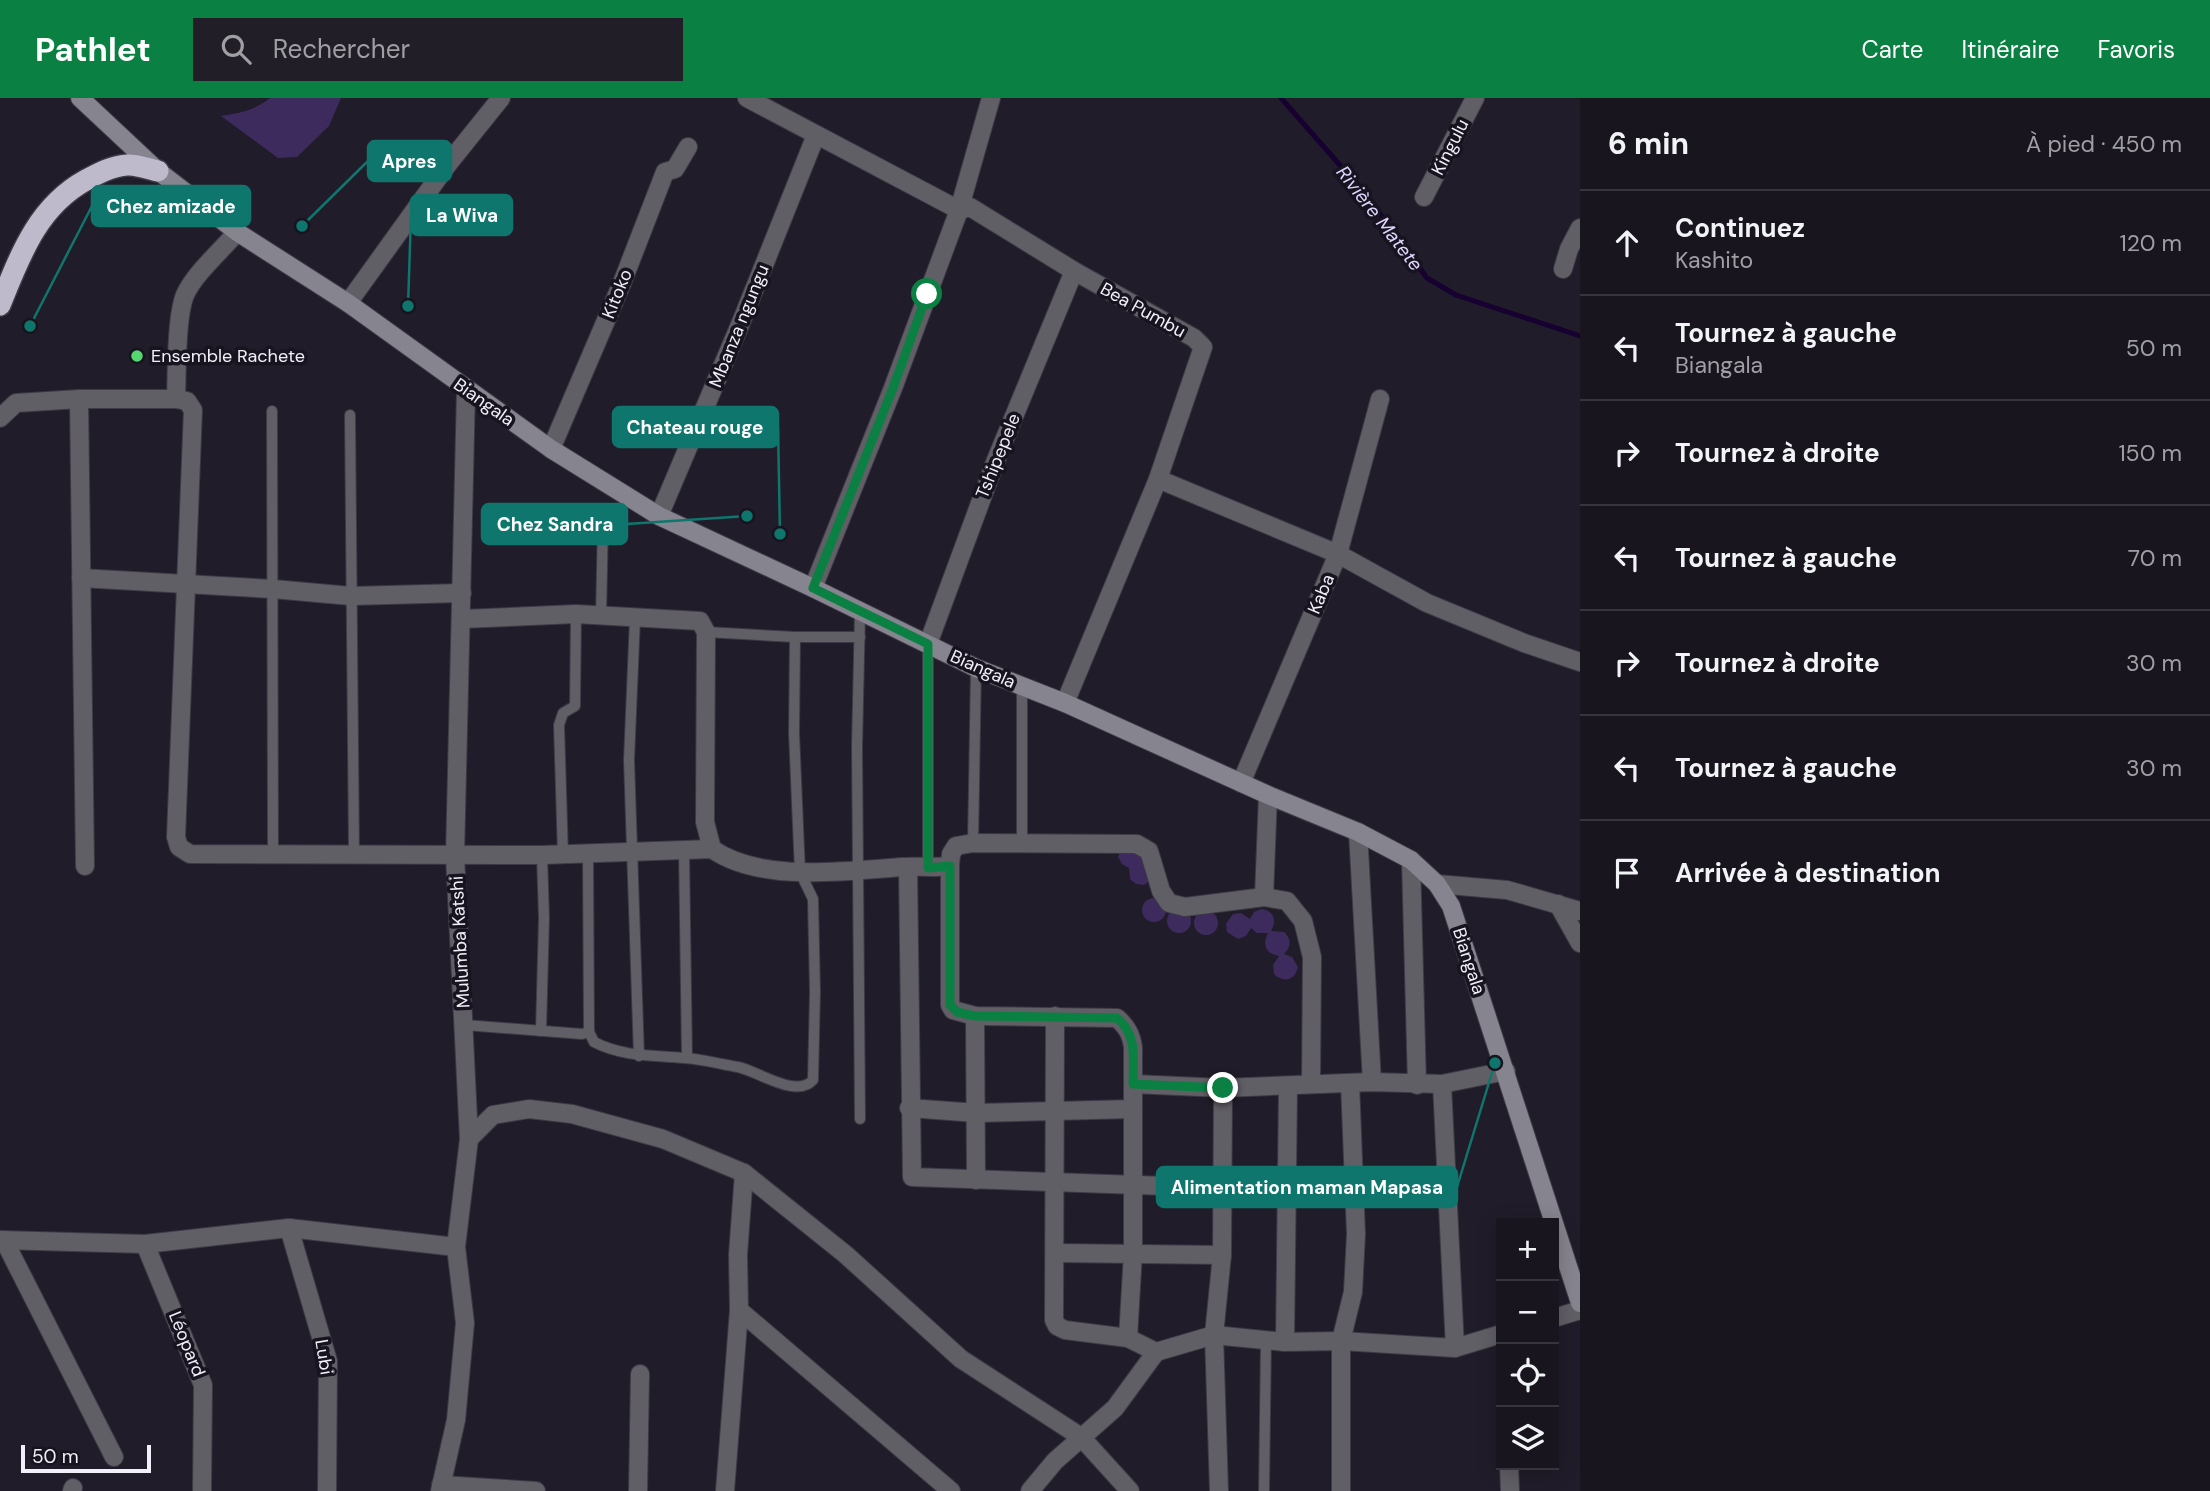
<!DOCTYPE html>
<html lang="fr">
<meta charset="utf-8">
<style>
:root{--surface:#18151f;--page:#211e28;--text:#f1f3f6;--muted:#9f9fa4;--line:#36343d;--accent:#0b8043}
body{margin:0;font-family:"DM Sans",sans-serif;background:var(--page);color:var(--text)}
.controls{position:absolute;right:21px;bottom:21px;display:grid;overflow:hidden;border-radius:0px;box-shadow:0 4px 18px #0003}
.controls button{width:63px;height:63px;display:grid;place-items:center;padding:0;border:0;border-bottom:2px solid var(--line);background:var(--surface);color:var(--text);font:35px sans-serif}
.scale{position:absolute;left:21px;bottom:18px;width:130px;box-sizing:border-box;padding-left:7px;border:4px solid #f1eff8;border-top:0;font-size:19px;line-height:24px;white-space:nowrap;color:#f1eff8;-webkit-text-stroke:5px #17131f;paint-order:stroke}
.stop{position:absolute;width:21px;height:21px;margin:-16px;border:5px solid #0b8043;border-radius:50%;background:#fff}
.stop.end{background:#0b8043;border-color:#fff;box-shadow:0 2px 7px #0008}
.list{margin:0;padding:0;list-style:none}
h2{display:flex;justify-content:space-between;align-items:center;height:91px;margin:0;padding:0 28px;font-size:30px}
h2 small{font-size:23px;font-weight:400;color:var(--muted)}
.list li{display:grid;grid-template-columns:46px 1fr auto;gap:21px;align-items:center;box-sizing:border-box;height:105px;padding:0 28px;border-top:2px solid var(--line)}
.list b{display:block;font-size:26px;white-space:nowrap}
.list p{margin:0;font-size:23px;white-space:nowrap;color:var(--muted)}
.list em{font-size:23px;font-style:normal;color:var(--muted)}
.icon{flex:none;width:38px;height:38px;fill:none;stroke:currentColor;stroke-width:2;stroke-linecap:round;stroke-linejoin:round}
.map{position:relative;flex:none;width:1580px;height:1393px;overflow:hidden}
header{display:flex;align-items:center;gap:42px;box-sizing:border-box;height:98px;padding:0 35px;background:var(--accent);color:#fff}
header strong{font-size:33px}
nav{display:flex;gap:38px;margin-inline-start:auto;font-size:24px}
.search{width:490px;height:63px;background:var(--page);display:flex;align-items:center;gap:18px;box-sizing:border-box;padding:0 24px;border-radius:0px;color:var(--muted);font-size:26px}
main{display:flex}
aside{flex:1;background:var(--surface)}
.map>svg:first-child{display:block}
.green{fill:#3d2b5e}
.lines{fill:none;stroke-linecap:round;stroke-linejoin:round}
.stream{stroke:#160130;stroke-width:5}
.lane-casing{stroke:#3d3a46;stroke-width:12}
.street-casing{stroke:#3d3a46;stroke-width:20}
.secondary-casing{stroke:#3d3a46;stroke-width:20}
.highway-casing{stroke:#3d3a46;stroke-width:24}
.lane{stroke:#615f66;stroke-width:10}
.street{stroke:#615f66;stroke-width:18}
.secondary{stroke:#86848e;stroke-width:18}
.highway{stroke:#bebacb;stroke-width:21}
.route{stroke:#0b8043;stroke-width:9}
.poi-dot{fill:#56d671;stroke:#17131f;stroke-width:2.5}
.labels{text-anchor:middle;stroke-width:7;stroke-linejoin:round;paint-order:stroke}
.street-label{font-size:18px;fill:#f1eff8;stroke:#17131f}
.poi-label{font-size:18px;fill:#f1eff8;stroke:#17131f;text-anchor:start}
.water-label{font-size:19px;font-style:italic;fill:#e1d6fe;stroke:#17131f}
.leader{fill:none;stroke:#0f766e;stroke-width:2.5}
.callout-dot{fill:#0f766e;stroke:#17131f;stroke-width:2.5}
.callout{fill:#0f766e;stroke:#0f766e;stroke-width:2.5}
.callout-label{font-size:19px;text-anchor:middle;font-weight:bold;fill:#fff}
</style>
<header>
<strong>Pathlet</strong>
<div class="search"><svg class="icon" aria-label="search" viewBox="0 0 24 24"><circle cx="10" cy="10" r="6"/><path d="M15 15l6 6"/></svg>Rechercher</div>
<nav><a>Carte</a><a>Itinéraire</a><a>Favoris</a></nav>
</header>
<main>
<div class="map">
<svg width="1580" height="1393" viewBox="0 0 1580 1393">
<rect width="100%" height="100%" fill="#201c29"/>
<g class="green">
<path d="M270,0h71l-12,28 -32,31 -19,1 -57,-42c18,-3 35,-6 49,-18z"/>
<polygon points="1122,748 1143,757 1142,762 1148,764 1151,782 1144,787 1136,786 1130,781 1129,770 1122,766 1118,759"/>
<circle cx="1154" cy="812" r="12"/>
<path d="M1261,811c13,1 16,12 10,22l13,1c8,7 7,15 0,22l8,3 6,10c-3,14 -15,16 -24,7l-1,-9 6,-9c-13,-2 -17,-11 -11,-23h-11l-6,-5 -5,8 -8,3 -11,-7 -1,-8 7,-10 8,-1 9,6 4,-7z"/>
<circle cx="1179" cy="823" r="12"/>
<circle cx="1206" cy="825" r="12"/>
</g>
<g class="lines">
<polyline class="stream" points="1281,0 1367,98 1427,180 1456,197 1580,238"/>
<g class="lane-casing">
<g id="lane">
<polyline points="272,313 273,756"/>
<polyline points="350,317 354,756"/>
<polyline points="860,513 857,649 860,1021"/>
<polyline points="601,518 603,423"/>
<polyline points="635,520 629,662 639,958"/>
<polyline points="706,534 795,539 860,539"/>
<polyline points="928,546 928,770"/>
<polyline points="1022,588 1022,744"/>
<polyline points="973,745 976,570"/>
<polyline points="684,752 687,960"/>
<path d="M588,756l1,178 5,10c29,15 59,13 90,16 18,1 36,6 54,9 20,4 58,32 75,13l2,-88 -2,-93 -13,-27 -6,-139 1,-96"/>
<polyline points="563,757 559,627 563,615 575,608 576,516"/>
<polyline points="465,927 582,936 589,934"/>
<polyline points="541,933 544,820 542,757"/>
<polyline points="1264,1393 1266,1242"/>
</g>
</g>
<g class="street-casing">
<g id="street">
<polyline points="747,0 959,112 970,109 1074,173 1194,240 1203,249 1158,381 1065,605"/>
<polyline points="1424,99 1475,0"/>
<polyline points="1563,171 1569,151 1580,130"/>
<polyline points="348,205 448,66 501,0"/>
<polyline points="79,301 85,768"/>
<path d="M176,301c1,-26 0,-82 9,-104 9,-21 37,-45 52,-63"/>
<path d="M0,320l16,-15 63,-4h97l11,2 6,9 -17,427 3,10 11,7 352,1 170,-6c49,34 132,22 190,18 16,-1 32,1 48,-1l1,-12 5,-8 17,-3 164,1 12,7 12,40 8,12 16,4 79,-10 23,4 16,20 9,36 -1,127"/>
<polyline points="551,351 622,185 665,74 675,71 688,49"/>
<polyline points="1158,381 1338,456 1427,505 1524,545 1580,564"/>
<polyline points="659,418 742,222 816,37"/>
<polyline points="81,480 273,491 351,498 462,495"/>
<polyline points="813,490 893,290 959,112 991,0"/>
<polyline points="462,521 576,516 700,523 706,534 705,724 712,751"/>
<polyline points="928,546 996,362 1074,173"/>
<polyline points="1241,685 1338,456 1380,301"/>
<polyline points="1358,734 1372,984"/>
<polyline points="1411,762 1417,987"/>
<path d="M950,768v139l3,5 22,6 142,2c10,9 14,16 16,29v206l-5,85"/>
<polyline points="908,769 912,1079 1223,1090 1352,1079"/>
<polyline points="1437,786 1507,792 1580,813"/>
<polyline points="1264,799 1268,697"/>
<polyline points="1558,806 1580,845"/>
<polyline points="975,918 976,1082"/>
<polyline points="1055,918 1054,1222 1057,1228 1065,1232 1128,1240 1156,1254 1214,1237 1285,1244 1341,1243 1455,1250 1501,1236"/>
<polyline points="1133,986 1223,990 1372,984 1442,986 1506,973"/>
<polyline points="1442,986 1455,1250"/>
<polyline points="909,1010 977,1015 1133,1011"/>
<polyline points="469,1041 493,1017 529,1011 572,1016 663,1041 744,1075 845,1156 961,1261 1081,1339 1130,1393"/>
<polyline points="289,1130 328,1263 327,1393"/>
<polyline points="0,1142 145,1146 289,1130 456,1149"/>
<polyline points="4,1142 114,1359"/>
<polyline points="145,1146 203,1287 202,1393"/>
<polyline points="1056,1155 1222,1157"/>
<polyline points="739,1212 951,1393"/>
<polyline points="1554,1220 1580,1212"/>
<polyline points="1285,1244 1288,989"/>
<polyline points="1509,1367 1510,1393"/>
<polyline points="441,1387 536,1393"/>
<polyline points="72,1393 73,1390"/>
<polyline points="440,1393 456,1322 465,1225 456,1149 469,1041 455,758 466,292"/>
<polyline points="638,1393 640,1276"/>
<polyline points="725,1393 739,1212 738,1157 744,1075"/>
<polyline points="1030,1393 1055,1363 1115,1310 1156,1254"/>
<polyline points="1219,1393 1214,1237 1222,1157 1223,990"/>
<polyline points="1341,1393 1341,1243 1353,1194 1356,1136 1350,985"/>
</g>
</g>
<g class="secondary-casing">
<polyline id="secondary" points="80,0 158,73 237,134 348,205 551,351 659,418 813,490 976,570 1065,605 1268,697 1358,734 1411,762 1437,786 1451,808 1580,1205"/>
</g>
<g class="highway-casing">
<path id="highway" d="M0,207c20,-49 37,-98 86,-125 13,-7 26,-14 41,-15 9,-1 22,4 31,6"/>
</g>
<use href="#lane" class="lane"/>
<use href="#street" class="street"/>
<use href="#secondary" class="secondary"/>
<use href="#highway" class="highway"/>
</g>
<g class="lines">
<path class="route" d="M927,196l-34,94 -80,200 115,56v224l22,-2v139l7,7 18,4 142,2c21,17 16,41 16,66l90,4"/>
</g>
<circle class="poi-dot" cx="137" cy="258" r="7"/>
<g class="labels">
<g class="street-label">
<text transform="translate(1450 49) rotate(-63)" y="6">Kingulu</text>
<text transform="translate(617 196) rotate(-68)" y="6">Kitoko</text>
<text transform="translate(1143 212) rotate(29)" y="6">Bea Pumbu</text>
<text transform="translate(739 228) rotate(-68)" y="6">Mbanza ngungu</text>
<text transform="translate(484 304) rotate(35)" y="6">Biangala</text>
<text transform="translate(998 358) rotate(-68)" y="6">Tshipepele</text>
<text transform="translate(1321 496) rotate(-67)" y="6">Kaba</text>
<text transform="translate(983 571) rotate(24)" y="6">Biangala</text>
<text transform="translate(460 844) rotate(-93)" y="6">Mulumba Katshi</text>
<text transform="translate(1469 863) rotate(72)" y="6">Biangala</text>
<text transform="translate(187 1246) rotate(68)" y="6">Léopard</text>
<text transform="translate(324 1259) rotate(81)" y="6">Lubi</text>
</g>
<g class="poi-label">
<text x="151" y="264">Ensemble Rachete</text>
</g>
<g class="water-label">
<text transform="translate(1380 120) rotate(52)" y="7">Rivière Matete</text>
</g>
</g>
<path class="leader" d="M302 128L368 63M30 228L92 108M408 208L411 117M780 436L778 329M747 418L627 426M1495 965L1457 1089"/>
<g class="callout-dot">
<circle cx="302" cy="128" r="7"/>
<circle cx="30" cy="228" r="7"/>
<circle cx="408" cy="208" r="7"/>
<circle cx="780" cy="436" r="7"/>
<circle cx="747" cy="418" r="7"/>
<circle cx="1495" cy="965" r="7"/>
</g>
<g class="callout">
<rect x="368" y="43" width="83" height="40" rx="7"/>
<rect x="92" y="88" width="158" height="40" rx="7"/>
<rect x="411" y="97" width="101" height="40" rx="7"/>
<rect x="613" y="309" width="165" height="40" rx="7"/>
<rect x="482" y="406" width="145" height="40" rx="7"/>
<rect x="1157" y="1069" width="300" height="40" rx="7"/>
</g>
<g class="callout-label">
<text x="409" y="70">Apres</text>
<text x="171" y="115">Chez amizade</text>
<text x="462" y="124">La Wiva</text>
<text x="695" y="336">Chateau rouge</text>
<text x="555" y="433">Chez Sandra</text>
<text x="1307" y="1096">Alimentation maman Mapasa</text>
</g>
</svg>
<div class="controls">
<button>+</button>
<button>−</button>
<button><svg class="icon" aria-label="locate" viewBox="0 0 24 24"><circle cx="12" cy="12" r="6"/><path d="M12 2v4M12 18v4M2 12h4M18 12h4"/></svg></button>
<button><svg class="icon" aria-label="layers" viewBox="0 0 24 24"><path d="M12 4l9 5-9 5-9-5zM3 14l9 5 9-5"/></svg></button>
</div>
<div class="scale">50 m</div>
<div class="stop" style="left:927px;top:196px"></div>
<div class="stop end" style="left:1223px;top:990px"></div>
</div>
<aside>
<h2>6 min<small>À pied · 450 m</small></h2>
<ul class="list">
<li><svg class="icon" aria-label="ahead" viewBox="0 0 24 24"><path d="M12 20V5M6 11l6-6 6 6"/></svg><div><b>Continuez</b><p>Kashito</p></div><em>120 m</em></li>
<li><svg class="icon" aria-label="left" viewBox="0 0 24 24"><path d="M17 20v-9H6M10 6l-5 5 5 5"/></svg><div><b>Tournez à gauche</b><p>Biangala</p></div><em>50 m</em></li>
<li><svg class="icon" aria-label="right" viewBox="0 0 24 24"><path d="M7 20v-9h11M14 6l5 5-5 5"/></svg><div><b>Tournez à droite</b></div><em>150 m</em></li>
<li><svg class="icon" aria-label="left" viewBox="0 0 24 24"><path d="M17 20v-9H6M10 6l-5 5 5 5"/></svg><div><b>Tournez à gauche</b></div><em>70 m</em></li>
<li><svg class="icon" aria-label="right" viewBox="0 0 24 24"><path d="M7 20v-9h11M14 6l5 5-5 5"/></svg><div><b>Tournez à droite</b></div><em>30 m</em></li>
<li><svg class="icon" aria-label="left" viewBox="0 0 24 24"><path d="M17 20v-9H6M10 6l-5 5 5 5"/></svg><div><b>Tournez à gauche</b></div><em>30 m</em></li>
<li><svg class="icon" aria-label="arrive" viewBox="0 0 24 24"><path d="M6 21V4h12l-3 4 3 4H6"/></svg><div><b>Arrivée à destination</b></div></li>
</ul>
</aside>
</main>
